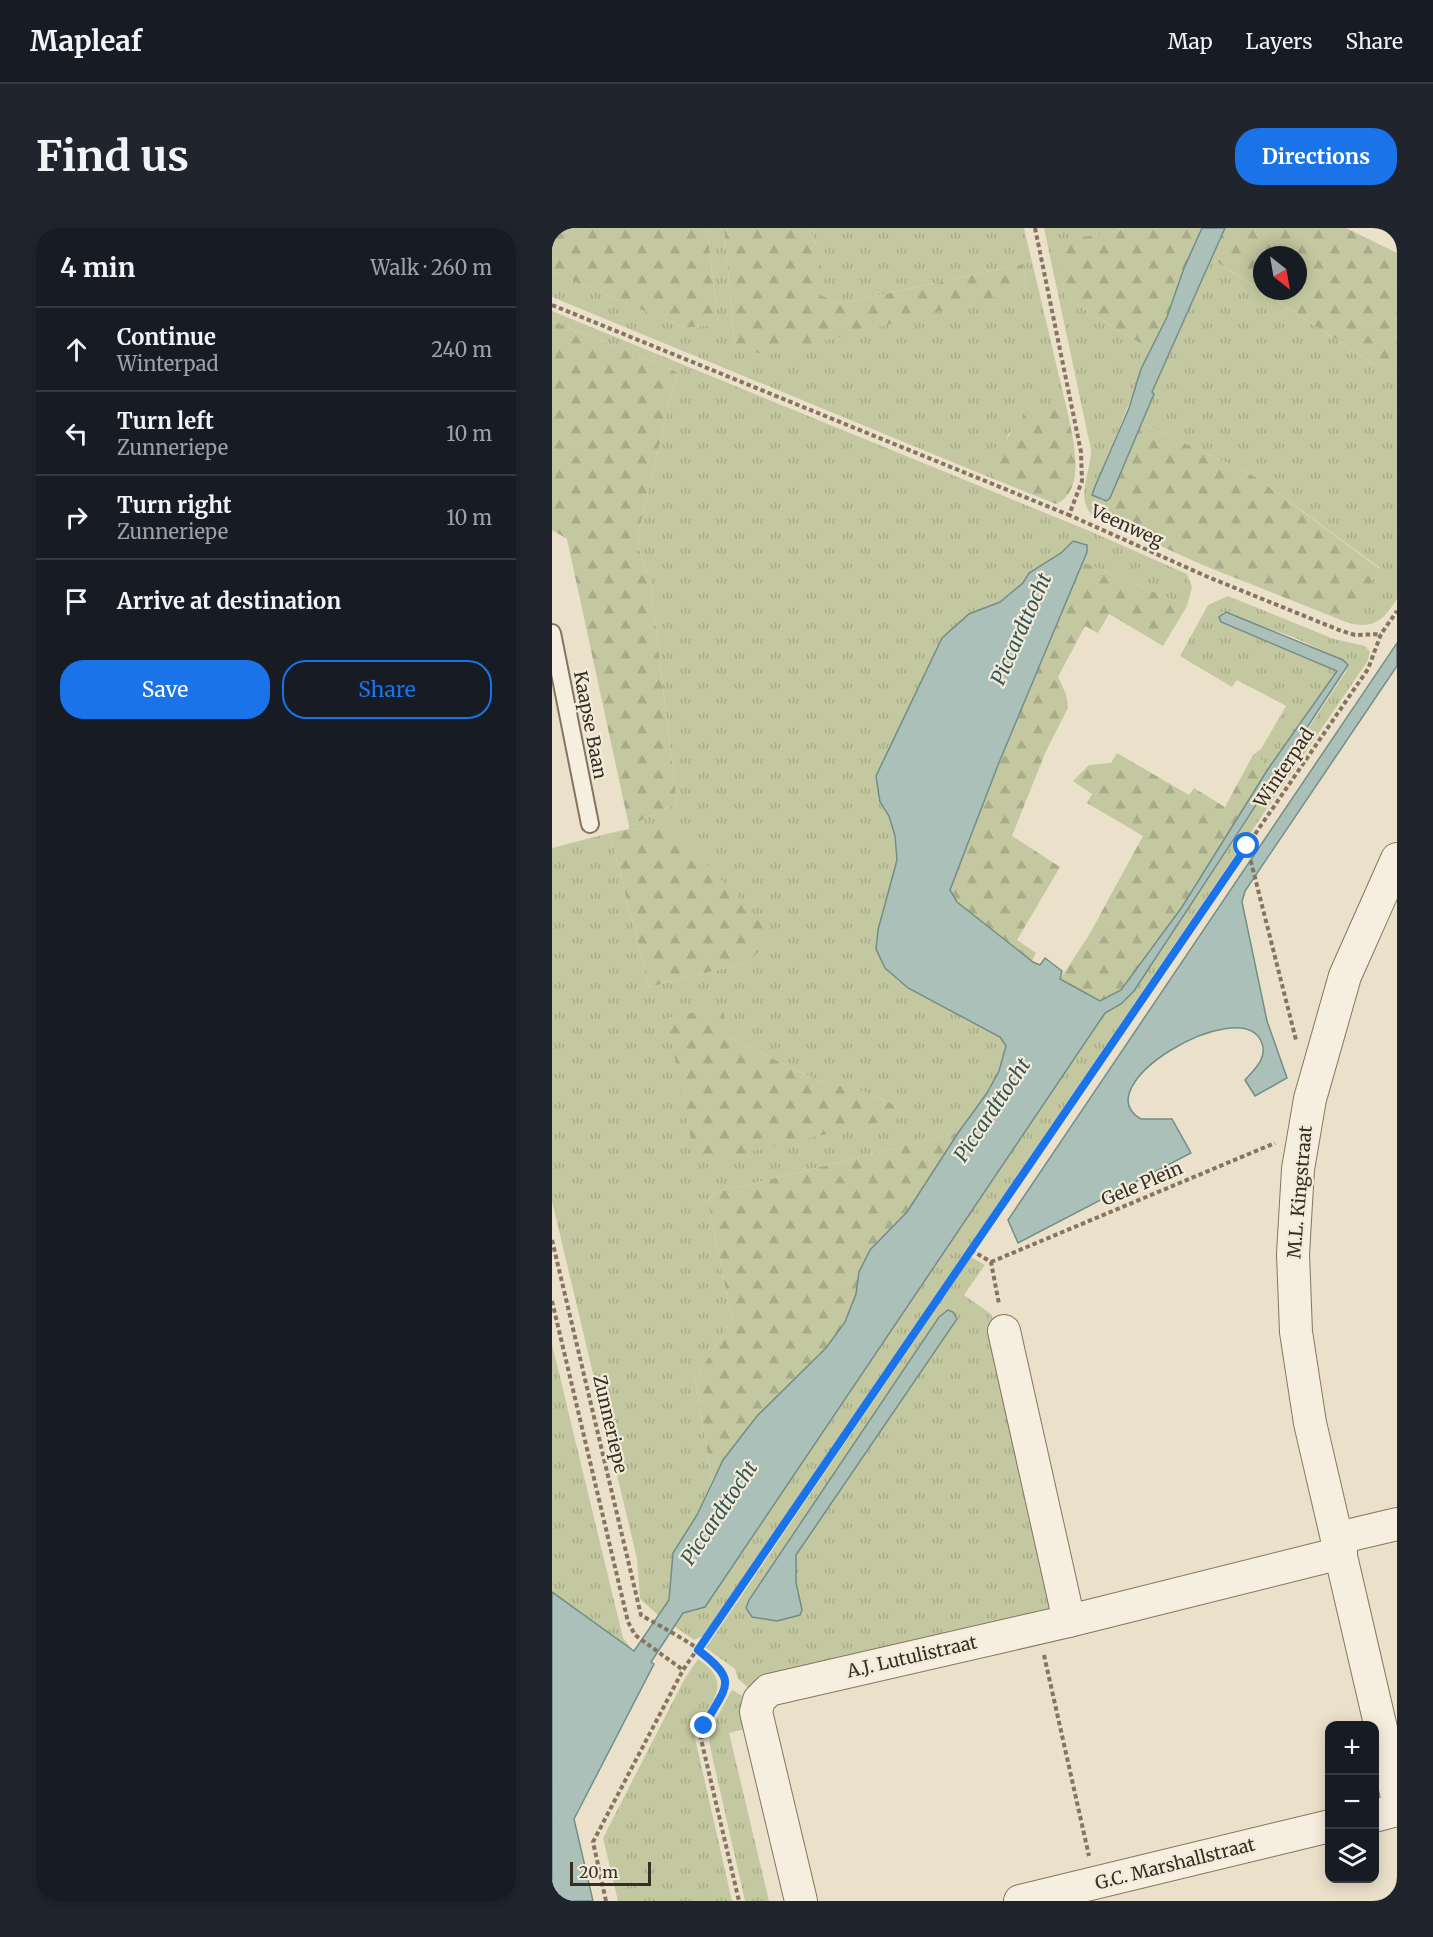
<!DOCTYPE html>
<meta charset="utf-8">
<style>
:root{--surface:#171b24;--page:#20242c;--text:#f1f3f6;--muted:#9ea1a6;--line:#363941;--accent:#1a73e8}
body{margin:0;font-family:Merriweather,serif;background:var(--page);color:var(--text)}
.controls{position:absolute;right:18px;bottom:18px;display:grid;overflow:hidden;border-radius:12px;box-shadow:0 3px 15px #0003}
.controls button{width:54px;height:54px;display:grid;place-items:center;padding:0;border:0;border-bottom:2px solid var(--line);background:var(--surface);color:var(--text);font:30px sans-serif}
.compass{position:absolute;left:701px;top:18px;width:54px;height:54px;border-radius:50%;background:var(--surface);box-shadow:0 3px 15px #0003;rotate:149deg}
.scale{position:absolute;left:18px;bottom:15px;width:81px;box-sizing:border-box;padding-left:6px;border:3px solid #382d23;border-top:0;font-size:16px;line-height:21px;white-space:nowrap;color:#382d23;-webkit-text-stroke:4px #f3ebda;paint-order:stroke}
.stop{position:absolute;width:18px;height:18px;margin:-14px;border:4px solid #1a73e8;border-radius:50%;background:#fff}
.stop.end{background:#1a73e8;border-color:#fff;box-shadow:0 2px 6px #0008}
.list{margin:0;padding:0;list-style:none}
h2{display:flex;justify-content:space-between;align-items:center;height:78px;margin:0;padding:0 24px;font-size:26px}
h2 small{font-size:20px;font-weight:400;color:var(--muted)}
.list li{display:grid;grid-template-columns:39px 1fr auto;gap:18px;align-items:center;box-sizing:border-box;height:84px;padding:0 24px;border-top:2px solid var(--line)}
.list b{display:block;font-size:22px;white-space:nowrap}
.list p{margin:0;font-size:20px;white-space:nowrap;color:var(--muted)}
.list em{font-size:20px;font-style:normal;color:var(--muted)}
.actions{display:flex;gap:12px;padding:18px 24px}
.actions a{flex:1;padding:14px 0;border:2px solid var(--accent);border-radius:24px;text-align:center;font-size:21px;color:var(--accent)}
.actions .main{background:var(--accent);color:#fff}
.icon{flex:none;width:33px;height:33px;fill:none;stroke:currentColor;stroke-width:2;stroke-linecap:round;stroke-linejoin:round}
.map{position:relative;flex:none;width:845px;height:1673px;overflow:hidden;border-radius:24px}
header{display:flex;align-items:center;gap:36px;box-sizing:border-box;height:84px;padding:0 30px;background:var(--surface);border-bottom:2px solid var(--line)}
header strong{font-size:28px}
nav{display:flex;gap:33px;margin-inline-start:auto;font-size:21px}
.intro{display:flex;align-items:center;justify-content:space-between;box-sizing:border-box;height:144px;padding:0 36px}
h1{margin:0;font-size:42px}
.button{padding:15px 27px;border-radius:24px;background:var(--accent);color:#fff;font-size:21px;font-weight:700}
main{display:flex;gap:36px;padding:0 36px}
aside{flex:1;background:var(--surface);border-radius:24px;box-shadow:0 3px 15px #0003}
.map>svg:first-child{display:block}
.grass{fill:url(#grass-tufts);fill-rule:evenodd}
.forest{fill:url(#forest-firs)}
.water{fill:#abc0b9;stroke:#728e87;stroke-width:1.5}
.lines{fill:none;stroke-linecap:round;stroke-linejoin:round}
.lane-casing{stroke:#867461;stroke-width:20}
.street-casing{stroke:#867461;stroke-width:34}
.path{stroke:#867461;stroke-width:4;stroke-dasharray:4.5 3;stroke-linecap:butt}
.lane{stroke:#f6eede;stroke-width:16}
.street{stroke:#f6eede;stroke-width:32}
.route{stroke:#1a73e8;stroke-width:8}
.labels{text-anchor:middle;stroke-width:4.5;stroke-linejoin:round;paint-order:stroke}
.street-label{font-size:18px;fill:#382d23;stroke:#f3ebda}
.water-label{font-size:20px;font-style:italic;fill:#345654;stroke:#f3ebda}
</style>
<header>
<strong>Mapleaf</strong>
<nav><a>Map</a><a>Layers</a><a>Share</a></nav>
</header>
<div class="intro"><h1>Find us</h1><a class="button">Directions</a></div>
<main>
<aside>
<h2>4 min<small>Walk · 260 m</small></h2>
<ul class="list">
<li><svg class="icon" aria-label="ahead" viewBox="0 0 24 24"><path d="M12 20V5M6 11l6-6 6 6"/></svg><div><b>Continue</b><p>Winterpad</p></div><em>240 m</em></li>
<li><svg class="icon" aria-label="left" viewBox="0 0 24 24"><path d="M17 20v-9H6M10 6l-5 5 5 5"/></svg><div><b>Turn left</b><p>Zunneriepe</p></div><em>10 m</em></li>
<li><svg class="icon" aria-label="right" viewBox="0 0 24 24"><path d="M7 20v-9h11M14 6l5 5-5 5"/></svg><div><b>Turn right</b><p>Zunneriepe</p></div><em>10 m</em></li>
<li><svg class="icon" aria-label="arrive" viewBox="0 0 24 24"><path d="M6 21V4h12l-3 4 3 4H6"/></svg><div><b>Arrive at destination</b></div></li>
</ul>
<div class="actions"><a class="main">Save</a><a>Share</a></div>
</aside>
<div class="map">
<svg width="845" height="1673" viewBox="0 0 845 1673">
<defs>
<pattern id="grass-tufts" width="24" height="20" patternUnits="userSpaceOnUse" patternTransform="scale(1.5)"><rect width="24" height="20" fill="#c4c8a0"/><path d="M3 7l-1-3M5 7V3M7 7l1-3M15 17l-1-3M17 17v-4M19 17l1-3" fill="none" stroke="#a9ac8a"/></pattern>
<pattern id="forest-firs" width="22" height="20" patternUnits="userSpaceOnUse" patternTransform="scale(1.5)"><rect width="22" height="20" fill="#c4c8a0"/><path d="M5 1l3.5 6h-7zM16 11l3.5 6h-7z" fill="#a9ac8a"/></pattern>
</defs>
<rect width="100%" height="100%" fill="#ebe1cb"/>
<g class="grass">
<polygon points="155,0 172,0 183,119 475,61 471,36 287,76 269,67 269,30 257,0 472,0 516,186 504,181 457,205 439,250 0,69 0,44 133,100 166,96"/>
<path d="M492,0h88l-77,14 10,55 86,53 -57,139 6,11 -8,15c-17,-17 -1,-43 -1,-65z"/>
<path d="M660,31l185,120v220c-14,22 -24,31 -51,23l34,-54 -126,-92 -112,-53 12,-29 -2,-1z"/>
<path d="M0,83l540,221 95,42 5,13 -5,19 -104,-44 4,-10 -18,-8 -8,9 -32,20 -6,10 -23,19 -31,12 -89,188 9,14 6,20 13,152 92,49 6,8 -7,26 -12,22 -29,40 -244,60 -6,9 24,118 -37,59 17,101 -15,35 -24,38 -4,47 -11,15 -18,-16 -3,-40 -85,-358v-353l58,-15 39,154 100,-25 -76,-131 -44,-2v-3l48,-22 -27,-225 -12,-31 1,-18 38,-158 -125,-51zM115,790l62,19 100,49h20l44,18 9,13z"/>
<polygon points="676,368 782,411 813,418 818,424 815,434 151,1408 142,1412 122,1398 553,785 569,776 582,763 793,445 796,438 791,432 741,409 670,384 669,394 785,443 718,539 701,527 709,521 734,478 685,452 680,459 628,428 656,377"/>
<path d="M419,1029l14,8 -21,30 27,19 69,298 -310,77 -12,-10 -3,-10 -29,-21zM387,1089l-41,87 -102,151v28l6,27 -2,5 -54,-7 3,-9z"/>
<polygon points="0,1116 71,1410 81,1423 0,1364"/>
<path d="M146,1431c41,28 6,44 -3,79l37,163h-114l-15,-63 82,-160z"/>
<polygon points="180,1462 193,1469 197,1500 177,1505 217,1673 193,1673 157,1514 161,1496"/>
</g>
<g class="forest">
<polygon points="0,0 155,0 166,96 133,100 0,44"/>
<polygon points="172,0 257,0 269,30 269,67 287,76 471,36 475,61 217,127 183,120"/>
<path d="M580,0h70c-18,41 -31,83 -51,122l-86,-53 -11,-55z"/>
<polygon points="673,0 794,0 845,25 845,151 710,63 746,63 746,27 710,27 710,63 660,31"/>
<polygon points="0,93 125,144 87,302 86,320 98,351 125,576 77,598 15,311 0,302"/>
<path d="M486,179l18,2 12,5c5,26 19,76 -12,90l-65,-26c11,-28 18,-57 47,-71z"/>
<polygon points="590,195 702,248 828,341 794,394 653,338 540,287 548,272 554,273 558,269"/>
<polygon points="531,334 635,378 611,418 557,386 546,405 533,398 506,449 514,466 516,480 494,523 460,608 508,639 465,712 484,725 480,733 404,674 398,662 446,537"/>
<polygon points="565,525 637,567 642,560 673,579 701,527 718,539 630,679 577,753 562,767 548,773 508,751 537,707 591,608 535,575 540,566 521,553 537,537 559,535"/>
<polygon points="77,601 121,602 222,706 197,734 97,759 58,605"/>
<polygon points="170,778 177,809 277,858 297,858 341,876 350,889 161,932 141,922 115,790"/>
<polygon points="406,905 355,984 318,1022 307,1044 304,1066 293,1094 274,1120 171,1232 160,1252 143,1151 180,1092 156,974 162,965"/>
</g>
<g class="water">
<polygon points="650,0 673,0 600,164 602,166 558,270 554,273 540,267 542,261 577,180 589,141 615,89 632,40"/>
<polygon points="521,313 535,317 535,324 446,537 398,662 405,674 481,734 488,737 493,730 510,743 508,751 548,773 569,762 630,679 716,541 785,443 669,394 667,389 674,384 791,432 796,437 582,763 569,776 553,785 153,1379 131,1385 99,1434 102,1436 22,1591 41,1673 0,1673 0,1364 82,1423 117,1372 121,1325 145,1287 171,1232 205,1188 274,1120 293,1094 304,1066 307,1044 318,1022 355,984 406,905 435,865 447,843 454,818 448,809 356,760 333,740 324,721 326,702 345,632 343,608 337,588 328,574 324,548 390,410 417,386 448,374 471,355 477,345 509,325"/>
<path d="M845,415v23l-152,225 -3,11 25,119 20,57 -32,18 -10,-16c9,-10 24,-23 16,-39 -22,-47 -178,45 -120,78h31l19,34 -173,90 -10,-23z"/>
<polygon points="396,1082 401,1084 405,1091 244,1327 244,1355 250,1382 248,1387 225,1393 200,1389 194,1380 197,1372 387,1089"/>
</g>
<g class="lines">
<g class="lane-casing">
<polyline id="lane" points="0,405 38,596"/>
</g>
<g class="street-casing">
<g id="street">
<polyline points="845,631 793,748 758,871 746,941 741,1026 744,1104 758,1195 845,1569"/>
<polyline points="452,1103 517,1393"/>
<polyline points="786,1310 845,1296"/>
<polyline points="822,1588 845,1582"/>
<polyline points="249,1673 204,1484 207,1472 217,1462 517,1393 789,1325"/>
<polyline points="468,1673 778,1598"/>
</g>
</g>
<g class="path">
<polyline points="483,0 529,224 530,253 517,287 656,349 787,402 803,407 829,406"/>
<polyline points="0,77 517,287"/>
<polyline points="695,618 744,812"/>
<path d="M0,1012l89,375c20,12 70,37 81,55 4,6 4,12 3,18 -4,19 -21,32 -24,51l38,162"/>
<polyline points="419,1022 439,1034 447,1076"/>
<polyline points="439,1034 723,915"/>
<polyline points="0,1073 76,1394 83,1407 131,1442"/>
<polyline points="492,1427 537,1628"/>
<polyline points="54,1673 41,1614 131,1442 816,441 829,406 845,383"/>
</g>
<use href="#lane" class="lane"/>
<use href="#street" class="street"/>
</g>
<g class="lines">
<path class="route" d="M152,1498c22,-41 36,-44 -6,-76l549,-804"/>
</g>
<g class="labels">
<g class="street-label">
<text transform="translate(575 298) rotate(24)" y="6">Veenweg</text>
<text transform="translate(38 497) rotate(79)" y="6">Kaapse Baan</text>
<text transform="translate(732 540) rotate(-56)" y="6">Winterpad</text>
<text transform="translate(590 956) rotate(-23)" y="6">Gele Plein</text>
<text transform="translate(748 964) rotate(-85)" y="6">M.L. Kingstraat</text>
<text transform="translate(58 1196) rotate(77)" y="6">Zunneriepe</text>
<text transform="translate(360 1429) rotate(-13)" y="6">A.J. Lutulistraat</text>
<text transform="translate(623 1636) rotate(-14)" y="6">G.C. Marshallstraat</text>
</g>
<g class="water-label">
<text transform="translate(469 401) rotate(-66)" y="7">Piccardttocht</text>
<text transform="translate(440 882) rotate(-56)" y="7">Piccardttocht</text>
<text transform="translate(167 1285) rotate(-56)" y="7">Piccardttocht</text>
</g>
</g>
</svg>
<div class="controls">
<button>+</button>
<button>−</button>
<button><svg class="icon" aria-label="layers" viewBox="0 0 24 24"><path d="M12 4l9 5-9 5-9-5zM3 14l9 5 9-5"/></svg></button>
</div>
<svg class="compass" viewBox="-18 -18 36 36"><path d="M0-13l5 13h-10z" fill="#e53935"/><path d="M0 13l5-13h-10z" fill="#9ea1a6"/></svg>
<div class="scale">20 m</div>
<div class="stop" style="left:695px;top:618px"></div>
<div class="stop end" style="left:152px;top:1498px"></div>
</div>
</main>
